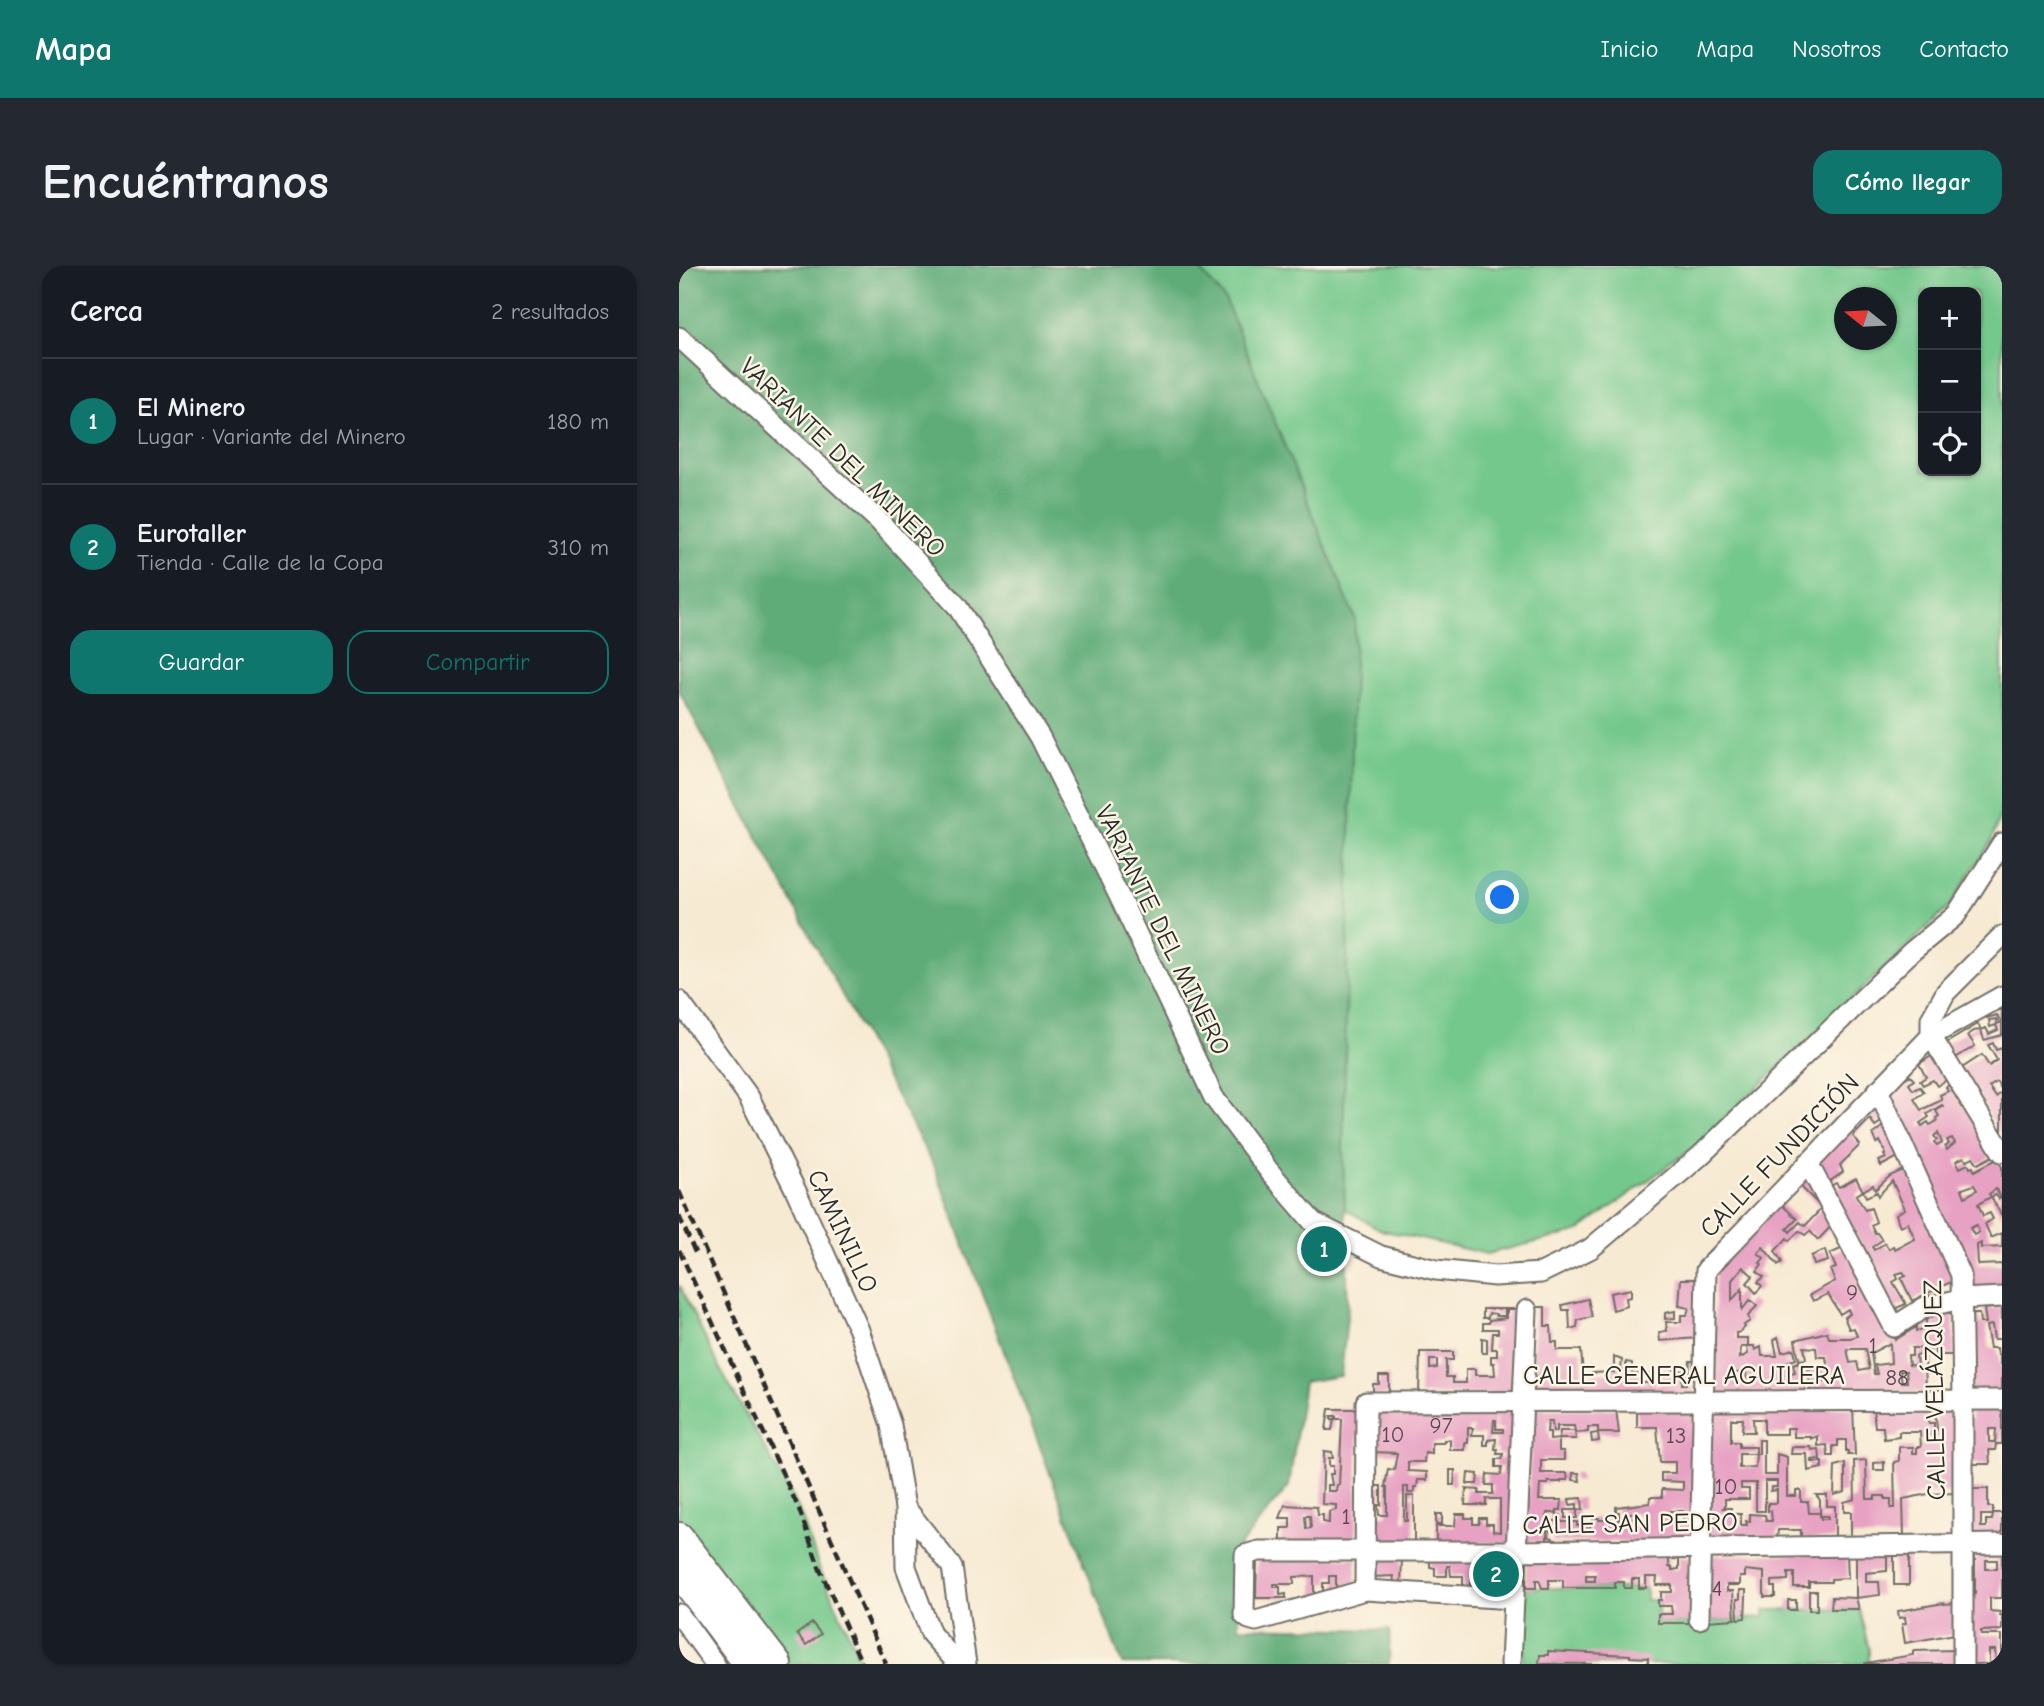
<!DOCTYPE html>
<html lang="es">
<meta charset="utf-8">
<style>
:root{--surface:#171b24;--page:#242831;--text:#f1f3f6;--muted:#9ea1a6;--line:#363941;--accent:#0f766e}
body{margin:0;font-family:"Comic Neue",sans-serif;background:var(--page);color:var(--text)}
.controls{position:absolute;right:21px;top:21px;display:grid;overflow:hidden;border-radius:14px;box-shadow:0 2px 5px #0004}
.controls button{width:63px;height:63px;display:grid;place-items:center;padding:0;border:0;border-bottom:2px solid var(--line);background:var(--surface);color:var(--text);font:35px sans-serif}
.compass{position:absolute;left:1155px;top:21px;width:63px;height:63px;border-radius:50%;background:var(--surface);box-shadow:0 2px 5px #0004;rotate:288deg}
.you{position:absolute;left:824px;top:632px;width:24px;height:24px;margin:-18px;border:5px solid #fff;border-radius:50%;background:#1a73e8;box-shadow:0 0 0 10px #1a73e833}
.badge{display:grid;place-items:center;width:46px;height:46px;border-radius:50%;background:var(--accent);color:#fff;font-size:23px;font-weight:700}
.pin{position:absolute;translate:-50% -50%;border:4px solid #fff;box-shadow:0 2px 7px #0006}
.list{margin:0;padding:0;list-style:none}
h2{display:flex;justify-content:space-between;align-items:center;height:91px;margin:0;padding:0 28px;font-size:30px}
h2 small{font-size:23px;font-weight:400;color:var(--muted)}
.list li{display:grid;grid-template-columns:46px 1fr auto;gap:21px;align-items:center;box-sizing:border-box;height:126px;padding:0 28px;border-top:2px solid var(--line)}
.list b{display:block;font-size:26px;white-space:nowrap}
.list p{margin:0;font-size:23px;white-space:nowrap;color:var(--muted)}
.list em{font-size:23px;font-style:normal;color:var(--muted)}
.actions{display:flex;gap:14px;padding:21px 28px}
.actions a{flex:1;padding:16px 0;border:2px solid var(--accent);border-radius:21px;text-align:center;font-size:24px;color:var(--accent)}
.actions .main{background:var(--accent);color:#fff}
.icon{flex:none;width:38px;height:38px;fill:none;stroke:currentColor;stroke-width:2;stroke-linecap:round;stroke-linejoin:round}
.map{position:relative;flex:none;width:1323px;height:1398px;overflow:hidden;border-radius:21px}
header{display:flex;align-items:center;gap:42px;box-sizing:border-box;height:98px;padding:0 35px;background:var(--accent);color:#fff}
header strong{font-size:33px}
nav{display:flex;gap:38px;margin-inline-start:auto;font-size:24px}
.intro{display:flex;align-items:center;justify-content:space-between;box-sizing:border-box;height:168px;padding:0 42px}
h1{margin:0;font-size:49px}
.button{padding:18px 32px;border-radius:21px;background:var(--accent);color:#fff;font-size:24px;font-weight:700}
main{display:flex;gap:42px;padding:0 42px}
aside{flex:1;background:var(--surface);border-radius:21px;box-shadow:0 2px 5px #0004}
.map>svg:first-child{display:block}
.green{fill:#74c88c;stroke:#507a5c;stroke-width:2;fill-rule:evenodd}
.forest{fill:#5fac78;stroke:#456c52;stroke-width:2}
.building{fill:#e7a1c3;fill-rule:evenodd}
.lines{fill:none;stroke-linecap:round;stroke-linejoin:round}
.minor-casing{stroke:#726e66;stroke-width:23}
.highway-casing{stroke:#726e66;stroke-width:32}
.minor{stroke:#fff;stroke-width:19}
.highway{stroke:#fff;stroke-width:28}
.rail{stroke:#2b2b2b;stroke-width:4.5;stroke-dasharray:10 5;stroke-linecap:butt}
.labels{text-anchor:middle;stroke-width:5;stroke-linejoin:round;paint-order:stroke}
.number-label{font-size:23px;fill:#5a4851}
.street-label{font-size:26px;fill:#2b2b2b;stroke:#fcf5e5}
</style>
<header>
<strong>Mapa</strong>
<nav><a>Inicio</a><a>Mapa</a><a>Nosotros</a><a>Contacto</a></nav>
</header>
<div class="intro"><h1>Encuéntranos</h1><a class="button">Cómo llegar</a></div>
<main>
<aside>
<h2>Cerca<small>2 resultados</small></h2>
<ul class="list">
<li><span class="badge">1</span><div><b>El Minero</b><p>Lugar · Variante del Minero</p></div><em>180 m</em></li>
<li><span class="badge">2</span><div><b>Eurotaller</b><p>Tienda · Calle de la Copa</p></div><em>310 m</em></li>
</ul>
<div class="actions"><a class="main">Guardar</a><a>Compartir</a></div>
</aside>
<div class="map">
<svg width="1323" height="1398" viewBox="0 0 1323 1398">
<rect width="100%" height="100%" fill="#fcf5e5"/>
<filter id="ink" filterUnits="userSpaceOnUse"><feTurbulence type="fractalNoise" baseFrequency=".0143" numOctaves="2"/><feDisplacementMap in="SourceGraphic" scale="14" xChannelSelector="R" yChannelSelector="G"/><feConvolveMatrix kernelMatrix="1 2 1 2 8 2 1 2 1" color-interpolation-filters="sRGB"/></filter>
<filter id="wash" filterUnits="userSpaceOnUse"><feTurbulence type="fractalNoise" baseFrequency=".00686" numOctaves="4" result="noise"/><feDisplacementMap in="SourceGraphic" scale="28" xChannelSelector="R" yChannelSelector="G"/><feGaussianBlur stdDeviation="1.57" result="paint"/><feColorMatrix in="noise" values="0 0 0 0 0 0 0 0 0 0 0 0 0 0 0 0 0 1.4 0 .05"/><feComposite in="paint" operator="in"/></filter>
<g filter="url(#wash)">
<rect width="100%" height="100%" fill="#f7ead3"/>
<g class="green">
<path d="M518,0h805v544l-10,29 -44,69 -254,239 -117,85 -90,22 -106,-24 -36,-21 -2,-60 -117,-848zM1244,26h53v179h-53zM1166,32h42v42h-42z"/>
<polygon points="0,1019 40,1101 120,1243 140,1301 183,1398 105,1398 0,1263"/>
<polygon points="847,1322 967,1322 967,1334 979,1334 979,1357 1010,1357 1085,1351 1086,1344 1180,1343 1190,1383 1190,1398 844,1398"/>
</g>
<polygon class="forest" points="0,0 518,0 547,35 676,353 664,883 669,1042 662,1110 625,1116 610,1220 561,1279 560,1361 711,1364 710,1398 443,1398 255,900 0,425"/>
<g id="blocks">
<g class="building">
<polygon points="1323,743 1323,769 1305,774 1302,764 1295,765 1289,769 1296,780 1273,794 1264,779 1299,758 1302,764 1307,762 1310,768 1319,764 1317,759 1311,761 1310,754 1317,753 1318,758 1321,757 1318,749 1308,752 1307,749"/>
<polygon points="1314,777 1317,784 1323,782 1323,824 1318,816 1310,821 1317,831 1323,826 1323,869 1280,804 1303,789 1310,800 1318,794 1309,779"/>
<polygon points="1254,789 1269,813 1258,820 1254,814 1244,819 1241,815 1247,811 1240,798"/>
<path d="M1224,809l2,3 5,-2 4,4 -5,4 4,6 7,-3 4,5 -10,7 7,11 21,-10 -2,-5 8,-4 -2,-4 5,-3 44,71 -17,9 -5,-7 -7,4 -2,-4 -8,4 4,7 8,-4 2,4 3,-1 1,4 23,-12 5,8v49l-11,-19 5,-2 3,4 2,-1 -5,-9 -7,5 2,3 -13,7 5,12 7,-3 3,6 -8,5 6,14 11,-5v14l-21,1v-5l-4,2 1,20 24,-1v30l-29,1 -88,-201zM1263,839l1,1 -7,5 3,5 -3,2 1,3 -7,4 -2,-3 -6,4 -2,-3 9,-6 -2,-3zM1259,867l4,10 -5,3 -3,-4 3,-2 -3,-4zM1273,872l3,5 -8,7 -2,-4 4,-2 -2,-4zM1295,919l3,5 -12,7 -3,-8zM1297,959l3,7 -5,3 -4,-7z"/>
<polygon points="1199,834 1206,853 1196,860 1191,853 1174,870 1181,879 1161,899 1164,906 1150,916 1139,895"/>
<polygon points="1208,857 1223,889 1202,900 1200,895 1207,892 1205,889 1207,888 1201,875 1198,877 1194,868"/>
<polygon points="1228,902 1276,1014 1233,1035 1222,1012 1227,1010 1224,1006 1217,1008 1219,1013 1214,1016 1227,1038 1215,1043 1152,920 1157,917 1160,921 1177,912 1184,925 1177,929 1186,944 1192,942 1197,956 1192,959 1196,967 1198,967 1203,974 1193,981 1195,984 1206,977 1210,983 1214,980 1216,983 1236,973 1229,957 1221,960 1219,955 1217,948 1226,943 1213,915 1199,930 1198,926 1187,931 1184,925 1194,919 1196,924 1211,910"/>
<path d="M1130,906l26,50 -17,18 -8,-9 -5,4 -6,-4 -10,10 -2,-3 -12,13 7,11 -4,3 -15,-18 -5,6 6,5 -4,5 2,1 -5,7 7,6 -6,5 4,4 -6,7 -9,-10 6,-7 -10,-9 -11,13v20l10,-11v21l8,-10 7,6 -9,10 2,5 -6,4 1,2 -5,5 -4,1v5h12v8h6l1,4 6,-3 1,9h15l-3,-16 4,-3 4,15 12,-3 2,10 -12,4 1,2 4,-1 2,9 4,-1 -2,-8 6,-2 7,31 -93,1 2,-121 65,-70 17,16 -10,10 3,3 10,-10 5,4 17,-18 -24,-24zM1062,1081h6l1,7 -8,4zM1067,1106l1,11h-13v-10z"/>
<path d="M1168,980l48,94 21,-13v4l10,-3v-8l10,-7h18v42h-19v-7h-6l1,8h-5l1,36 -115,1 -3,-24h15v13h3l-1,-6h4l-3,-19h-9l-1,-9 -12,-1 2,12 -7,1 -4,-20 32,-8 2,6h22l6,-2 -3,-8 -5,1 -5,-12 6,-3 -2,-5 -8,5 -12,-20 -15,7 -3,-6 25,-14 -5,-11 6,-2 -6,-14zM1211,1077l1,20 -16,2 2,9h-3l-3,-21zM1233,1082h8v7l-4,1 1,10 -8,-1 -1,-9h4zM1168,1083h18l4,20 -10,2 -2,-9 -7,1zM1221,1105h6l1,11h-5z"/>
<polygon points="1146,984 1149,995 1135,999 1132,990"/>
<polygon points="1002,1013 1020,1013 1018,1072 981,1075 980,1066 988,1065 987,1056 1002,1056 1002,1049 1008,1049 1010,1042 1000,1040"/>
<polygon points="952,1023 952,1031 947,1032 948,1040 934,1044 931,1027"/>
<polygon points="909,1033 913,1051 899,1054 898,1061 891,1063 890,1044 884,1044 883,1039"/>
<polygon points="856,1041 866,1041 866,1060 872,1060 873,1076 878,1076 878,1084 902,1084 904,1109 913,1109 913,1107 935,1106 935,1091 943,1094 942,1104 947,1104 947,1096 953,1097 953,1108 960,1108 960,1117 968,1117 968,1108 976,1108 975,1118 982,1118 983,1101 996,1100 995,1104 1004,1105 1003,1118 1007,1118 1007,1105 1010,1105 1011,1095 1017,1095 1016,1127 853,1129"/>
<polygon points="1323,1041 1323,1073 1315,1073 1313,1059 1307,1060 1311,1082 1318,1082 1319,1089 1321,1089 1321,1098 1323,1098 1323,1126 1292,1126 1293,1048 1300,1048 1301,1057 1307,1057 1305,1043"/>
<polygon points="804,1043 826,1043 826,1050 817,1050 817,1048 810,1047 809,1052 804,1052"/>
<path d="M828,1043h11l-3,85 -96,1 1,-43h33v8h-7v17h7v6h13v-14h9v6h20l-1,-12h-3v-7h6v-7h-5l1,-16h5v-4h-15v-6h6v-3l18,-2zM751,1094h7v8l-7,1z"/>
<polygon points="996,1045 996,1052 986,1053 986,1047"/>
<polygon points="803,1072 808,1073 808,1087 803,1087"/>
<polygon points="700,1110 710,1110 710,1129 694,1129 694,1118 700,1118"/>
<path d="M1275,1141l1,86 -27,1 -25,5 1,38h-53v-25h-7v-10l11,-3 -1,-38 12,-1 1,39h8v-3h10v3h6v9h4l-1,-46 5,-1v-14h14v6h4v-6h4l-1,-15h-21v5l-15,2 -1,-12h-8l-2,-19zM1250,1151h7l1,13h-2l1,5h-6l1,-3h3v-9h-5z"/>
<path d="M1292,1141h31v37h-6l-1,6h-6l1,14h-19zM1310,1163h7l-1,13h-6z"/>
<path d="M1174,1142l2,47h-7v-4h-2v-11h-8v6h-5v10h-5l-1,-11 -9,1v-10l-7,3v-2h-17v-9h-7v6h-23v-15h-11l1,13h-12l1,-13h-12v23h8v5h17v7h-17v14l16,-1 1,-13h3v-14h5v35h13v-21l10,3v39h9v-6h5v12h7l1,11h11l1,6h7v-3h-8v-16l-4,-5h11v11h8v33h-34v-9h-23l-1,9 -63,1 -5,-5 3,-126zM1086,1215h12v6h-5l-1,4 6,-1v13h-9v8h3l1,10h-6l-1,-6 -15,-1v8l-4,-1 1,4h-6v-11h-10v-6h-8l2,-2v-7h24v-10h-8v-6h15v28h9z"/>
<path d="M650,1143h30l-3,135 -75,1v-17h9v-10h-10l5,-13 32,2 1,8h5v7l6,1v-11l7,-2v-5l-14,-1 2,-53 8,1 1,6h-4v8h4v8h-3l2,11h-4v6h8l1,-6h2l3,-66h-6v-3h-5v3h3l-2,11h-6zM626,1250h5l1,12 -5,1z"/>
<path d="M693,1143h142l-4,134h-74v-17h19l1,-12h9v4h8v6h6v-6h7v6h7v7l7,1v-33h-14v6h-21l1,-16 13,1v4h14v-9h-7l1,-11 14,1 1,-8h-6v-8h6l1,-5h-6l1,-5h-3l1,-10 -8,1v5h-4v-10h-12l1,-7h-5v15h-3v7h-15v-10h-6v3h-12v11l-7,-1 -1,9h-16v9l19,1v8h-9l-1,7h-3v6h-6v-6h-4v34h3v-25h7v47l-42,1v-19h4v-4h-4v-35h9v19h-3l1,10h8v-28h-2l3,-18 6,1 3,-17 -25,-1zM815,1154h2v9h7v3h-10z"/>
<path d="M853,1143h84l3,24h-21v-6h-10v5l-13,1 1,6h-17l1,-8h15l-1,-5h-17v5l-4,1 -1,-11h-4l-1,11h3v8l9,-1v12h5v9h-23v13h26l1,7h-7v2h-13v2h-8l-1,16h23l-1,10h-4v3h-10v8h10v-6h4v7h16v4h10v6h3v-9h3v-5h6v2h20v-8h-3v-5l34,-4v-6h12v-8l21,1v-8l-22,-1v-8h14v-11h-15l-3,-35h-20v-18h58l-3,132 -139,1v-4l-4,-1 1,-9h-3v14h-20zM991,1245h13v12h-13zM948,1247h12l1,9h-4l-1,-4h-6l1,4 -3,1z"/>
<polygon points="919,1167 920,1175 913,1176 912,1168"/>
<polygon points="1113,1181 1132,1181 1133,1184 1140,1183 1141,1193 1133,1194 1133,1196 1143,1196 1143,1202 1129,1205 1128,1188 1112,1188"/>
<polygon points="1205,1196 1205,1204 1195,1204 1195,1197"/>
<polygon points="1166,1197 1166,1226 1155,1229 1156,1200"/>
<polygon points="771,1204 776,1204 775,1219 771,1219"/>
<polygon points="789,1207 799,1208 798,1218 788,1218"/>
<polygon points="894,1207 900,1207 901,1215 894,1214"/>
<path d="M1292,1223h17v18h5v6h9v23h-31zM1302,1249h12l-1,5h-6v7h-5z"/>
<polygon points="903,1232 904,1244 898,1244 898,1238 891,1239 890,1233"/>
<rect x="886" y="1244" width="12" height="8"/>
<rect x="757" y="1248" width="6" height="10"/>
<path d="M1323,1284v48h-12v13l10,1v3h2v15l-21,1v4h21v29h-6l-1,-14h-6v14h-18v-72l4,1v-39zM1307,1294h11v9h-11z"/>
<polygon points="1208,1287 1208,1305 1187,1307 1187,1316 1200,1316 1201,1329 1177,1332 1180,1343 1152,1343 1153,1331 1177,1332 1177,1288"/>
<rect x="1215" y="1287" width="15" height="32"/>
<polygon points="1168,1288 1169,1312 1152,1313 1152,1316 1130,1316 1130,1321 1115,1321 1115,1307 1109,1307 1109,1314 1093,1315 1093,1321 1096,1321 1096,1331 1085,1331 1085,1306 1066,1304 1066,1311 1061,1311 1061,1319 1048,1319 1048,1325 1054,1325 1056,1353 1028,1355 1029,1289"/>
<path d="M990,1290v11h3v3l7,-1v-13l12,1 -2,66h-31v-9h14l-1,-8h-13v-6h3v-8h11v-7h-16l1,-8h-11v11h-7v-9h-7v9h-8v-6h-9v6h-52v-8h-14v8h-7l-3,-8h-3v8h-10l1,-30zM907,1309h9v6h-9z"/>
<polygon points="677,1292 677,1323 657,1323 657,1310 650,1310 650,1317 644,1317 644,1330 635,1332 635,1310 615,1311 615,1318 595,1318 595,1321 601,1321 601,1329 607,1328 607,1332 577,1332 578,1294"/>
<polygon points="693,1292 723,1292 722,1320 714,1318 715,1310 693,1311"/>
<polygon points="829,1292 830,1323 798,1324 798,1315 796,1315 796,1318 791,1317 791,1324 784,1324 784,1310 772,1310 771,1300 768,1300 768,1310 756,1310 756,1302 751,1301 751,1293"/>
<polygon points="1061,1324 1067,1324 1067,1332 1066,1352 1059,1353 1058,1333 1061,1333"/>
<rect x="1130" y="1325" width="8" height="19"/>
<rect x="1109" y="1334" width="8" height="10"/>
<polygon points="1265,1337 1265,1338 1276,1337 1276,1368 1226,1377 1223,1358 1227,1357 1226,1351 1220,1352 1219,1345"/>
<polygon points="133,1357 142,1368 127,1379 118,1368"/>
<polygon points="1276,1384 1276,1398 1186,1398 1186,1397 1234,1389 1234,1385"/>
<polygon points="869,1385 951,1389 951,1391 969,1392 969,1398 860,1398 861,1389 869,1389"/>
</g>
</g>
</g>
<g filter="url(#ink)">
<use href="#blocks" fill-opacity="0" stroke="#726e66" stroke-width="2"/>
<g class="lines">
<g class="minor-casing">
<g id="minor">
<polyline points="0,71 201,256 278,340 361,471 440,630 535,832 591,906 634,956 702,990 757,1004 816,1010 862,1007 911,983 1021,890 1232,686 1277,649 1323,577"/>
<polyline points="1323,670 1267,726 1252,753 1252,770 1323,886"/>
<polyline points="0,735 70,831 117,925 180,1064 212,1159 226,1241 273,1301 287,1398"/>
<polyline points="1199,824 1282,1009 1284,1134 1284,1398"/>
<polyline points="1129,897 1215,1061 1246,1041 1282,1033 1323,1031"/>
<polyline points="226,1241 227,1301 252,1368 279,1398"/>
<polyline points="686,1324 687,1136 1323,1134"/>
<polyline points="835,1333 686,1324 577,1355 570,1353 565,1349 566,1289 580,1285 837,1285 1323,1278"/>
<polyline points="0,1348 36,1398"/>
<polyline points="1020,1353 1027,1004 1252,770 1323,730"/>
<polyline points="832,1398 848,1044"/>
</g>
</g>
<g class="highway-casing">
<g id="highway">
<polyline points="0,1271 98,1398"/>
<polyline points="0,1306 69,1398"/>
</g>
</g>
<use href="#minor" class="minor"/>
<use href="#highway" class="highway"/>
<g class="rail">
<polyline points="0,925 207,1398"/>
<polyline points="0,950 18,991"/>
<polyline points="0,984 120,1243 140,1301 183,1398"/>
</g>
</g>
</g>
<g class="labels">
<g class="number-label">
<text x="1173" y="1034">9</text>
<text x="1194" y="1087">1</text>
<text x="1218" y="1119">88</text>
<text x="762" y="1167">97</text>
<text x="714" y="1176">10</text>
<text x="997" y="1177">13</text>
<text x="1047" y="1228">10</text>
<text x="667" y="1258">1</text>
<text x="1038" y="1330">4</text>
</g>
<g class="street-label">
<text transform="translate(164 191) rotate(44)" y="9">VARIANTE DEL MINERO</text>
<text transform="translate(484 664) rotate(64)" y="9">VARIANTE DEL MINERO</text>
<text transform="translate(1100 889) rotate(-46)" y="9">CALLE FUNDICIÓN</text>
<text transform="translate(164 965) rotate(65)" y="9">CAMINILLO</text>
<text x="1005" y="1118">CALLE GENERAL AGUILERA</text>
<text transform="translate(1255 1124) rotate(-91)" y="9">CALLE VELÁZQUEZ</text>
<text transform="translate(951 1257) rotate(-1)" y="9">CALLE SAN PEDRO</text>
</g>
</g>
</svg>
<div class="controls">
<button>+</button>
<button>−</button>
<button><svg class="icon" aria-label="locate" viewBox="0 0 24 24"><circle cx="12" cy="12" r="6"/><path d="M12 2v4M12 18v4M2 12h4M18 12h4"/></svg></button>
</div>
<svg class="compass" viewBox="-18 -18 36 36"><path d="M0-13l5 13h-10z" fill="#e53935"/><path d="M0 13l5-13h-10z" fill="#9ea1a6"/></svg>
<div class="you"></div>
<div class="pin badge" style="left:645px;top:983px">1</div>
<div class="pin badge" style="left:817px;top:1308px">2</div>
</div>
</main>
